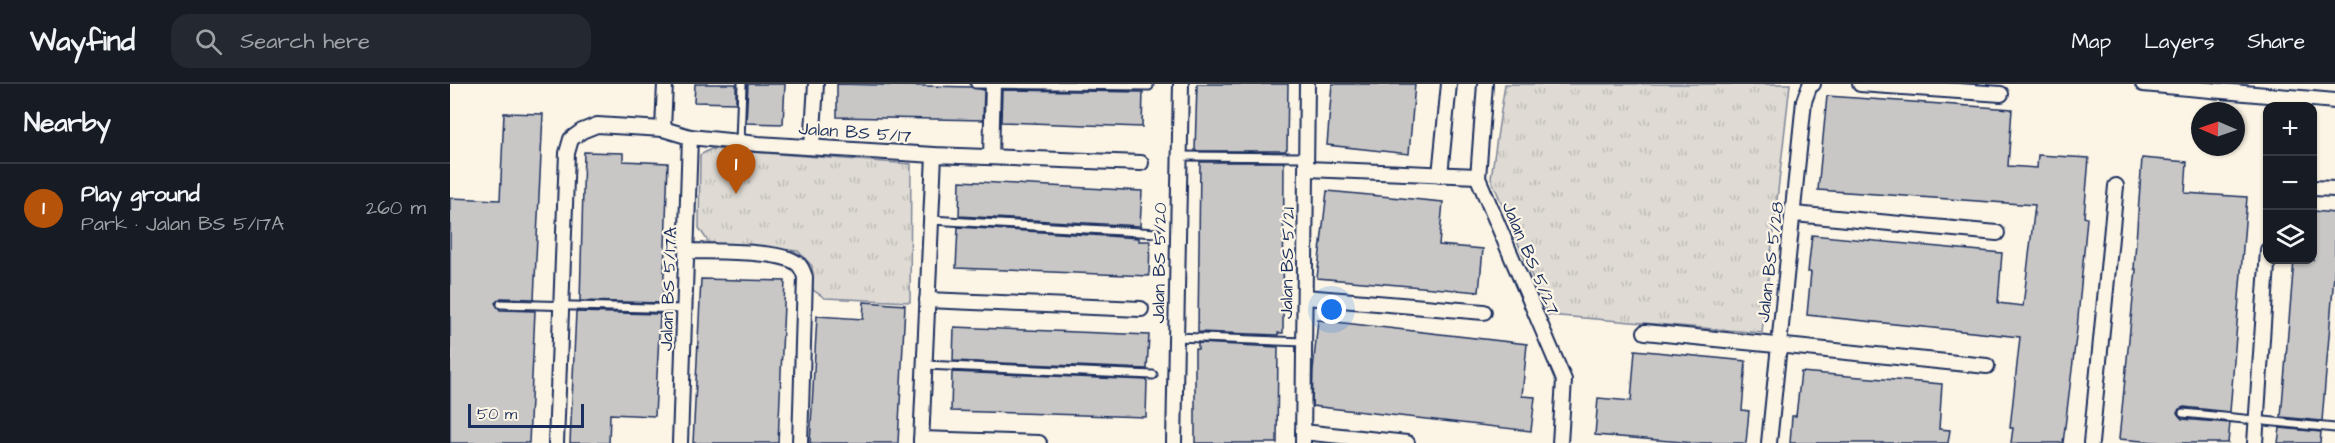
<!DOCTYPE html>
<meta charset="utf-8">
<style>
:root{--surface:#171b24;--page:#242831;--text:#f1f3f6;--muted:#9ea1a6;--line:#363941;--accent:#b45309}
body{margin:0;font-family:"Architects Daughter",sans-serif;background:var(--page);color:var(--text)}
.controls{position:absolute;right:18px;top:18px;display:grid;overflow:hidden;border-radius:12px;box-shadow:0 2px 4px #0004}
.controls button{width:54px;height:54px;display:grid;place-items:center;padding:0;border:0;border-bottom:2px solid var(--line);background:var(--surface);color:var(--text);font:30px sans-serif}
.compass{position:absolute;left:1741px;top:18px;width:54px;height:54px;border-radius:50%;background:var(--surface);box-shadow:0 2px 4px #0004;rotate:272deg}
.scale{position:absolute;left:18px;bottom:15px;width:116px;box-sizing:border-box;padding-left:6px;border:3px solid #1b2f5e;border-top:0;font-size:16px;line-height:21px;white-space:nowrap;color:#1b2f5e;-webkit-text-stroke:4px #fcf5e5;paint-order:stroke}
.you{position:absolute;left:882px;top:226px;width:21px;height:21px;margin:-15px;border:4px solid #fff;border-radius:50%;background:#1a73e8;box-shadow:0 0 0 9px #1a73e833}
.badge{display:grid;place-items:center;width:39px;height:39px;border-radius:50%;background:var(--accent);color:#fff;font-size:20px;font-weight:700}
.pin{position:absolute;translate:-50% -50px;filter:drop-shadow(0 2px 3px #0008)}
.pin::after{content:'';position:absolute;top:32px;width:21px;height:18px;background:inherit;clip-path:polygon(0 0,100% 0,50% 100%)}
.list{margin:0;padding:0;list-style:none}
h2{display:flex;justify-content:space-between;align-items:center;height:78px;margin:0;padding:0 24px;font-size:26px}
h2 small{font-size:20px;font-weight:400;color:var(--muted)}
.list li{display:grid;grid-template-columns:39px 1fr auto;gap:18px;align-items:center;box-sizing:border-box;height:90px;padding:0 24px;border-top:2px solid var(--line)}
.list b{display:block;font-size:22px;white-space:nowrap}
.list p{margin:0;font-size:20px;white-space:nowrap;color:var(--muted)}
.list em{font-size:20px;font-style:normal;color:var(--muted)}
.icon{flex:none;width:33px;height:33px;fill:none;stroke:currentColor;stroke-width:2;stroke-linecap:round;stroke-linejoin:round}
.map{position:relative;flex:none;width:1885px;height:359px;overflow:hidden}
header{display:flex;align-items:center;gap:36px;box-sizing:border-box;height:84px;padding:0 30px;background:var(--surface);border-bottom:2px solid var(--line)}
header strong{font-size:28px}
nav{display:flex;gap:33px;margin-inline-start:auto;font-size:21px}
.search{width:420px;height:54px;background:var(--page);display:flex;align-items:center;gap:15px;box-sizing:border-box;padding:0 21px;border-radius:18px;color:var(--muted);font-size:22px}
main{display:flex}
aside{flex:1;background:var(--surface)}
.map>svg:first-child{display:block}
.park{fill:url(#park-tufts);stroke:#7d8599;stroke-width:1.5}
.building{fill:#c8c7c6;stroke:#1b2f5e;stroke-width:1.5}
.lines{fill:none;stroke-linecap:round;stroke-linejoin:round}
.service-casing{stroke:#1b2f5e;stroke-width:11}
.minor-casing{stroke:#1b2f5e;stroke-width:18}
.service{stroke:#fcf5e5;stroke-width:7}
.minor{stroke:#fcf5e5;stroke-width:14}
.labels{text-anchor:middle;stroke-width:4.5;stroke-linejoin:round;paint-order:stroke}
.street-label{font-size:18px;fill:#1b2f5e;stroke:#fcf5e5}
</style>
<header>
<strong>Wayfind</strong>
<div class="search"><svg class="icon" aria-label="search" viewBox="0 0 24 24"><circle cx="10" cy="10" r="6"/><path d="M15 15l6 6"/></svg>Search here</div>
<nav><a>Map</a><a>Layers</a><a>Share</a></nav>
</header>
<main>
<aside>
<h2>Nearby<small></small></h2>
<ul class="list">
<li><span class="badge">1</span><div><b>Play ground</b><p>Park · Jalan BS 5/17A</p></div><em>260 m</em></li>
</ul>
</aside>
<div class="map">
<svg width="1885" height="359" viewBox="0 0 1885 359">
<defs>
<pattern id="park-tufts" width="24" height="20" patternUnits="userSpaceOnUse" patternTransform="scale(1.5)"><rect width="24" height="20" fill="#dfdbd4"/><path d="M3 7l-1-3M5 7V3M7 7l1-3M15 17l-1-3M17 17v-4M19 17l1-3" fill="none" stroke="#bfbcb8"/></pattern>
</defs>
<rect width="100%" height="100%" fill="#fcf5e5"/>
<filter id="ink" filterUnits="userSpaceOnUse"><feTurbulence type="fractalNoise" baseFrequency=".0167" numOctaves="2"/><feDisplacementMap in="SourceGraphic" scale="12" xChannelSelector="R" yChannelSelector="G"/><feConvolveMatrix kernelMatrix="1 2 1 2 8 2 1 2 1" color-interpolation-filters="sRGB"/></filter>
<g filter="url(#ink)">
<g class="park">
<polygon points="1055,0 1340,0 1312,249 1098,231 1041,94"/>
<polygon points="261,65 461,80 460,218 375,214 363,206 362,182 348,167 259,159 249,144 250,71"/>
</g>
<g class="building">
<polygon points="245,0 286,0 286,19 244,18"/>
<polygon points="298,0 335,0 333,40 296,39"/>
<polygon points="387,0 521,3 534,6 533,36 387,33"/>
<polygon points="747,0 838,0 837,65 835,67 745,67"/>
<polygon points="882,0 965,0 959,70 877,61"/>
<polygon points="552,6 693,8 692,43 551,38"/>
<polygon points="1377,12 1562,25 1558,82 1587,84 1588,71 1639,74 1634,133 1637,134 1627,245 1613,359 1561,359 1563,344 1560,344 1570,253 1357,231 1361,188 1358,188 1362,151 1552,169 1548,219 1573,222 1585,121 1368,106"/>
<polygon points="54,29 93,30 84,215 51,214 45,219 50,226 85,227 79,359 0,359 0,114 50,116"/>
<polygon points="134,68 173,69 173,77 218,79 213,219 130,217"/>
<polygon points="1692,74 1737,78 1735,109 1797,113 1780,328 1734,323 1729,325 1727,329 1732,335 1780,339 1778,359 1716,359 1669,355 1686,185 1684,185"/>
<polygon points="750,78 834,78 833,249 828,249 828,251 748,248"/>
<polygon points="510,97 692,107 690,142 509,132"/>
<polygon points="877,107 993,118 989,161 1033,165 1029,208 867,194"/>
<polygon points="1863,127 1885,129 1885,179 1872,337 1831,333 1844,176 1863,176"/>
<polygon points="508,143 689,154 689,157 700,157 699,192 506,184"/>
<polygon points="251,195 335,197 328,359 243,359"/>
<polygon points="414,218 455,221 448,359 360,359 367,232 413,235"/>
<polygon points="126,228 210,230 205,332 160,330 159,359 120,359"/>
<polygon points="868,236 1077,260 1072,312 1085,313 1081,347 862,322 863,286"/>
<polygon points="504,243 699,251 697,285 503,277"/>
<polygon points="748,259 828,263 827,359 745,359 745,265 748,265"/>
<polygon points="1185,266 1296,277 1292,326 1299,327 1296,359 1245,359 1145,351 1148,314 1181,317"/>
<polygon points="502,288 697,296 696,333 501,327"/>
<polygon points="1351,288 1492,300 1489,345 1500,346 1498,359 1340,359 1342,332 1346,332"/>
<polygon points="1830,344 1871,348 1870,359 1828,359"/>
</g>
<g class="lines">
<g class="service-casing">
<g id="service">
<polyline points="525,0 699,2"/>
<polyline points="290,58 292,0"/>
<polyline points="728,72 857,73"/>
<polyline points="481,136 707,149"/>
<polyline points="51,220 234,225"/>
<polyline points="726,253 854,258"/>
<polyline points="475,281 703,291"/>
<polyline points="1733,329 1885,344"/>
</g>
</g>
<g class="minor-casing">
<g id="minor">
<polyline points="1035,0 1028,94 1114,296 1110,359"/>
<polyline points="1410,0 1551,10"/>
<polyline points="1693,0 1885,17"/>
<polyline points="213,45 215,0"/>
<polyline points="362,63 366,0"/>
<polyline points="541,73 543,0"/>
<polyline points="857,85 1028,92"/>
<polyline points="990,91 999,0"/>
<polyline points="1862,104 1885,105"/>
<polyline points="1344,130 1547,149"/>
<path d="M238,167c24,1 89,-1 107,11 6,3 8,9 10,15l-5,166"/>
<polyline points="855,213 1034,228"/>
<polyline points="477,216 691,225"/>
<polyline points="1195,248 1537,282"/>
<polyline points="853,348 957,359"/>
<polyline points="471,355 589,359"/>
<polyline points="106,359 117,69 121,55 132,47 147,41 213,45 240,53 308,60 484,71 691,79"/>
<polyline points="230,359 240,53"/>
<polyline points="471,359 484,71"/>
<polyline points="724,359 731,0"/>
<polyline points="853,359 857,0"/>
<polyline points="1319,359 1354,17 1360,1 1363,0"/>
<polyline points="1641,359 1666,102"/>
<polyline points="1805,359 1818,166"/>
</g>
</g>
<use href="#service" class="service"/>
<use href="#minor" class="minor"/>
</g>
</g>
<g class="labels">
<g class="street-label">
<text transform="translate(405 48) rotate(4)" y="6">Jalan BS 5/17</text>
<text transform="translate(1081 174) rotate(67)" y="6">Jalan BS 5/27</text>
<text transform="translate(1320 178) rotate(-83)" y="6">Jalan BS 5/28</text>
<text transform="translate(709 179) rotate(-89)" y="6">Jalan BS 5/20</text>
<text transform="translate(837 179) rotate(-89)" y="6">Jalan BS 5/21</text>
<text transform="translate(218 205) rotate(-88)" y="6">Jalan BS 5/17A</text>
</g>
</g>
</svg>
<div class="controls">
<button>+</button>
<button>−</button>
<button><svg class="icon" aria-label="layers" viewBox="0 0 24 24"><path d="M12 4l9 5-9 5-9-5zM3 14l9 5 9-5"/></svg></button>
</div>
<svg class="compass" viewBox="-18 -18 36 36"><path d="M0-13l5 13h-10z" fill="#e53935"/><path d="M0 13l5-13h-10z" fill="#9ea1a6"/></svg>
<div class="scale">50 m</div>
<div class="you"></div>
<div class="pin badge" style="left:286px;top:110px">1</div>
</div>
</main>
